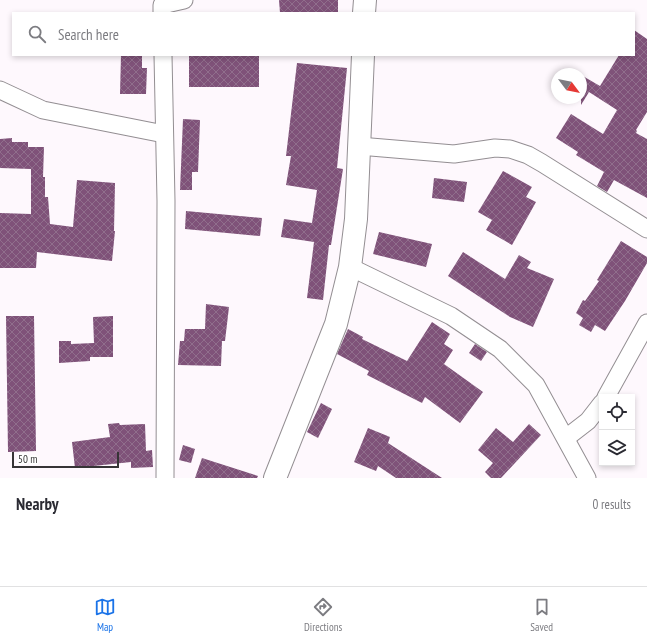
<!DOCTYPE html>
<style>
:root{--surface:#fff;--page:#f7f7f7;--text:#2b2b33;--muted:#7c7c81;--line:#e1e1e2;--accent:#1a73e8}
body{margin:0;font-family:"PT Sans Narrow",sans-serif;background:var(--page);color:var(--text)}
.controls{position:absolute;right:12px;bottom:12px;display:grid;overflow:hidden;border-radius:0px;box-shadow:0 2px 6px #0003}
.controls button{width:36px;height:36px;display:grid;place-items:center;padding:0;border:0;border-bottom:1px solid var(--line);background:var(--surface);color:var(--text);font:20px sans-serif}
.compass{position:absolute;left:551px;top:68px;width:36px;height:36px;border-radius:50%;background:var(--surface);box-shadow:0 2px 6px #0003;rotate:122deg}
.scale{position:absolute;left:12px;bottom:10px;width:107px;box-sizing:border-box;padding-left:4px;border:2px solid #363436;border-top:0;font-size:11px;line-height:14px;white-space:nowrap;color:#363436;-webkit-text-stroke:3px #fff;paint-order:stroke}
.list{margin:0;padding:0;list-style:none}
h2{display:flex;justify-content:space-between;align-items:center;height:52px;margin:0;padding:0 16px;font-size:17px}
h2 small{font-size:13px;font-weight:400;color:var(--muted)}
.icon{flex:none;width:22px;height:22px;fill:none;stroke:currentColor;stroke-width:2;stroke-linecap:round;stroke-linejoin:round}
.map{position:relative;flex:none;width:647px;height:478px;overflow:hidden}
.search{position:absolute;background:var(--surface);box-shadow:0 2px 6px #0003;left:12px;right:12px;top:12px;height:44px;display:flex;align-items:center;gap:10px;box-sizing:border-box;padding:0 14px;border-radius:0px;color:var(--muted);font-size:15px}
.sheet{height:108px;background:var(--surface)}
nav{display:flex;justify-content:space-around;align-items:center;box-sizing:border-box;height:56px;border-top:1px solid var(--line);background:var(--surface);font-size:11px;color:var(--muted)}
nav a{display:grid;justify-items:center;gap:2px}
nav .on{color:var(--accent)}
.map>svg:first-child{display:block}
.building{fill:url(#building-cross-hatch)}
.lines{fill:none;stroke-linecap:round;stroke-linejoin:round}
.street-casing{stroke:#938e92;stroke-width:19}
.secondary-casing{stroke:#938e92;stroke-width:24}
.street{stroke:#fff;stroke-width:17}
.secondary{stroke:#fff;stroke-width:22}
</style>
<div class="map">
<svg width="647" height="478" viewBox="0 0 647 478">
<defs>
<pattern id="building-cross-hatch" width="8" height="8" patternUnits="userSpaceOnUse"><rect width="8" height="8" fill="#7f5279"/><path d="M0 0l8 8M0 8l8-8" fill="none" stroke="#906e8c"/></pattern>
</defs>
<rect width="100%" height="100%" fill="#fef8fd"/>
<g class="building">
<polygon points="279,0 338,0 338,13 280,13"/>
<polygon points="634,30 647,39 647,112 636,130 637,131 636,133 647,139 647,198 614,180 607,192 597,186 604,172 576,155 578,152 556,138 571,114 603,134 617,110 589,92 581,105 581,75 600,86 619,55 634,55"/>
<polygon points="121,55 142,55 142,68 147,68 146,94 120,94"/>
<rect x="189" y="55" width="70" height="32"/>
<polygon points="297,63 347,68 337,168 343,169 331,245 329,245 323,300 307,298 314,242 281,237 284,219 312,223 317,190 286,185 291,156 286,156"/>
<polygon points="183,119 200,120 198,172 192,172 192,190 180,190"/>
<polygon points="12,138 12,142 28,142 28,147 44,147 43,177 45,177 45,197 48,197 50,224 73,227 77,180 115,183 114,231 115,231 112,261 37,252 36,268 0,268 0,213 31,214 31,169 0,168 0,139"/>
<polygon points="503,171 532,187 526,197 536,202 512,245 486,230 492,220 478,212"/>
<polygon points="434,178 467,182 464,202 432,198"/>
<polygon points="186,211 262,218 260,236 185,229"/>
<polygon points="379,232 432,244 426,267 373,254"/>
<polygon points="621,241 647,257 647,263 625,301 605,331 595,325 591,332 579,325 583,318 576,313 583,300 585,301 599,281 597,280"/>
<polygon points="463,252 505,279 519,255 531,262 527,268 554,279 533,327 510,317 448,276"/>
<polygon points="206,304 229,307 225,341 222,341 221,366 178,365 180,341 184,341 185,329 205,329"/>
<polygon points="6,316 34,316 36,451 8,452"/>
<polygon points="113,316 113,357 90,357 90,361 59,363 59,341 71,341 71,344 94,343 93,317"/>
<polygon points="432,322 450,334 444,344 453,350 444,364 483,392 460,423 425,397 422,403 367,375 369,371 337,354 348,329 363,337 362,339 407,361"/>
<polygon points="475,344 487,352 481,361 469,353"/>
<polygon points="321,403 332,409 318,438 307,432"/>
<polygon points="119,423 120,425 145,424 146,451 152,450 153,467 131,468 131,462 75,468 72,442 110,437 108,424"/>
<polygon points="529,424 541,435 501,478 491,478 485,472 493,463 478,450 496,428 513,442"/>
<polygon points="368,428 390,437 388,443 442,478 396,478 378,466 376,471 354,462"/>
<polygon points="183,445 195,449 191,463 179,460"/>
<polygon points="202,458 258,476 257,478 195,478"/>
</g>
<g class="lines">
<g class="street-casing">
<g id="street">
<polyline points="162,13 162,5 184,0"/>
<polyline points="163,55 166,201 165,478"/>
<polyline points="0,90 43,110 164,134"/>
<polyline points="359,146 454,154 495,148 510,149 528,155 542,163 647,229"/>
<polyline points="350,267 451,316 500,349 536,385 587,478"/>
<polyline points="606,397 647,323"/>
<polyline points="566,438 588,421 602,403"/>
</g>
</g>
<g class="secondary-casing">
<g id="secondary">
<polyline points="364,13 365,0"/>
<polyline points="275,478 336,324 350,267 356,219 363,55"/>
</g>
</g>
<use href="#street" class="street"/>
<use href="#secondary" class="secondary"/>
</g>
</svg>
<div class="controls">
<button><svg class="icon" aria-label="locate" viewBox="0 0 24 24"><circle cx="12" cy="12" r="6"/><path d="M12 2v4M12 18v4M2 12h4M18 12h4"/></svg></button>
<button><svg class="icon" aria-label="layers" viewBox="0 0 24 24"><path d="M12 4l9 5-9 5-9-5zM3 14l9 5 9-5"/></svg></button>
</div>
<svg class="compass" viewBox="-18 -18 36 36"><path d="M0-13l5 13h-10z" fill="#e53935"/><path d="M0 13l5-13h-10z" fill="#7c7c81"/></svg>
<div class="scale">50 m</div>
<div class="search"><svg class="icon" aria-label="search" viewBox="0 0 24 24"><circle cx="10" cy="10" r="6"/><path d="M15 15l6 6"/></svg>Search here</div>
</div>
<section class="sheet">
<h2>Nearby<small>0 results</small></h2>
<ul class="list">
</ul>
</section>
<nav>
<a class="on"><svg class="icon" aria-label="map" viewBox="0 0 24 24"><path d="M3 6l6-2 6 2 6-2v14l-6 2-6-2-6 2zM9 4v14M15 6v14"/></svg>Map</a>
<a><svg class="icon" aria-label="directions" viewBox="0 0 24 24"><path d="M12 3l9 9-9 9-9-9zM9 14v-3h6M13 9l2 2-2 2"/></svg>Directions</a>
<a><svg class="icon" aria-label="saved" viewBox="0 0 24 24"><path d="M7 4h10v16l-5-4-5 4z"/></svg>Saved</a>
</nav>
